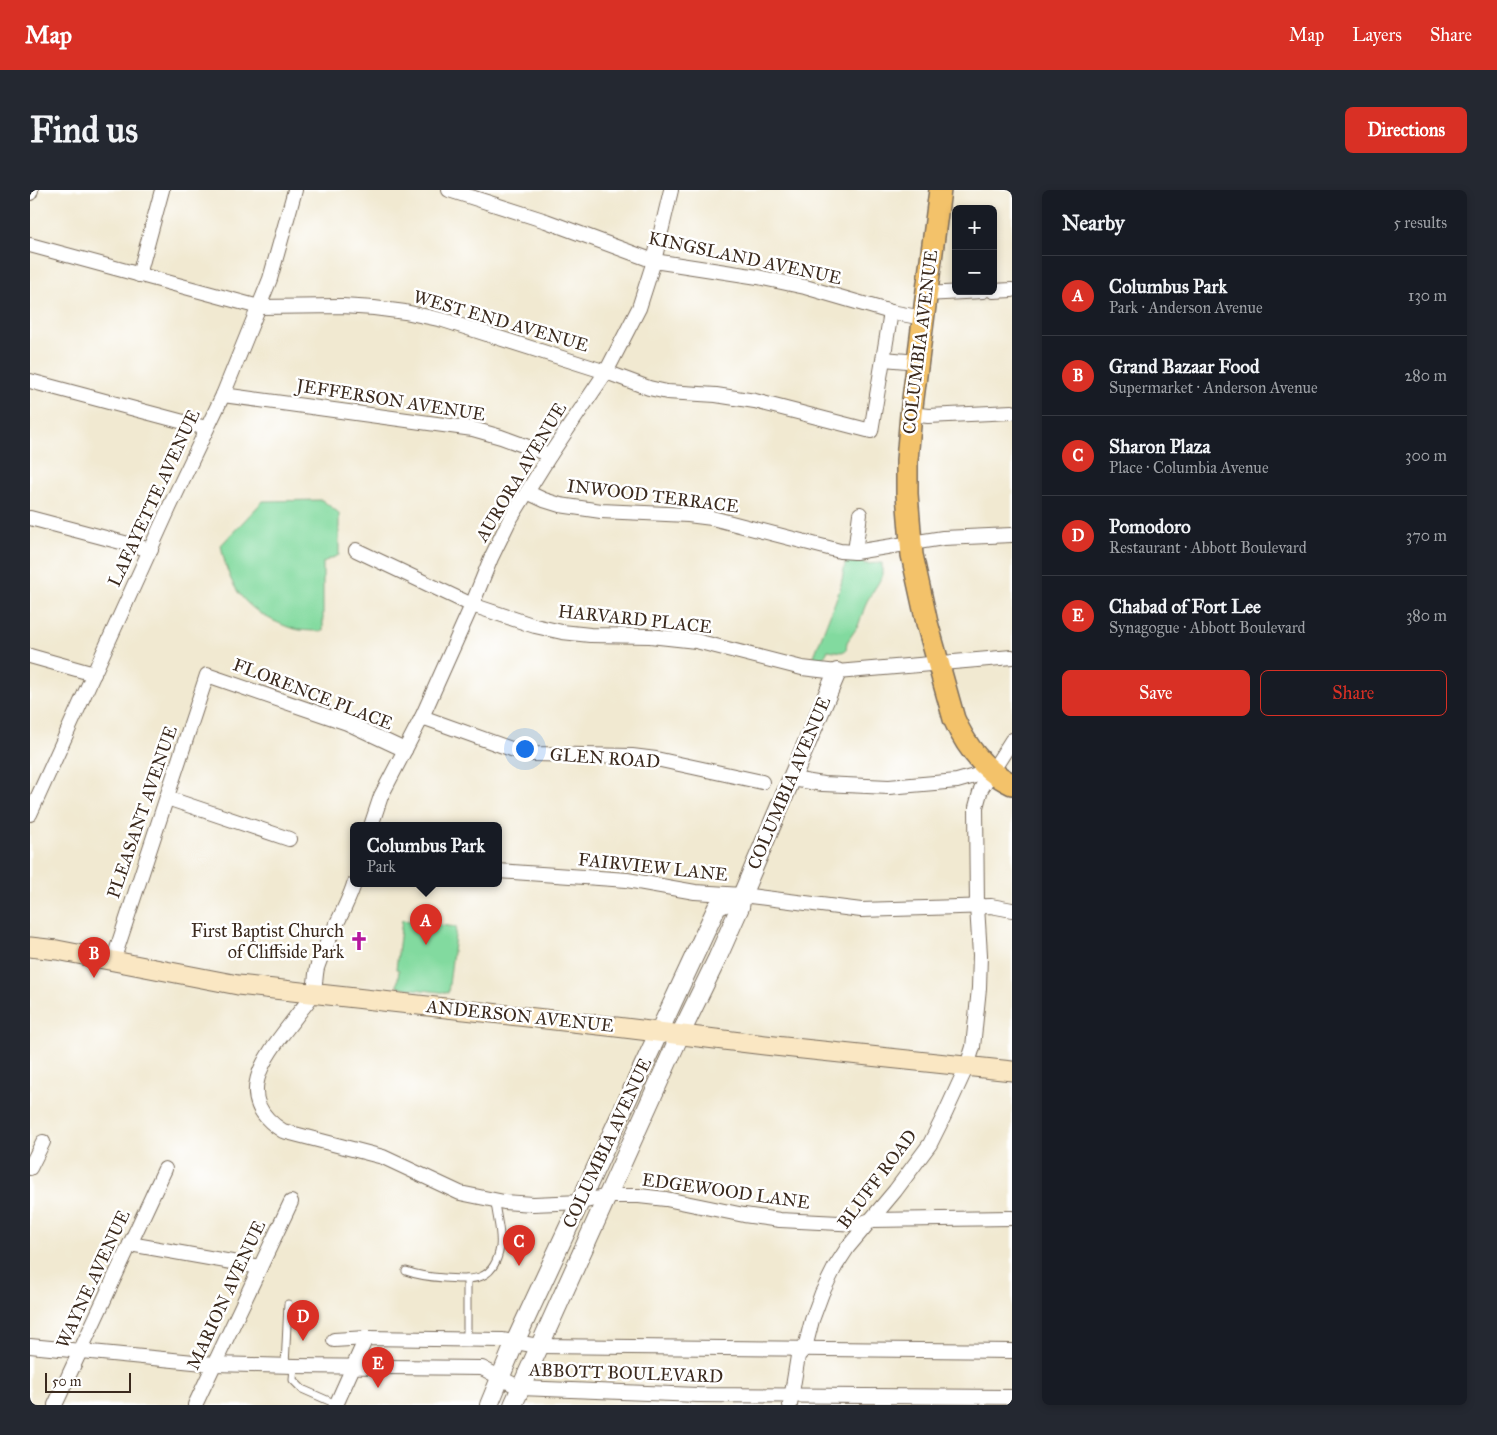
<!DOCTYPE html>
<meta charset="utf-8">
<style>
:root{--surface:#171b24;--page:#242831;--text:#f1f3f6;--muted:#9ea1a6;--line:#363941;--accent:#d93025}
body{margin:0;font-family:"IM FELL Great Primer",serif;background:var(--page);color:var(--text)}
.controls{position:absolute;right:15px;top:15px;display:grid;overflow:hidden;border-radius:8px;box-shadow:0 2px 8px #0003}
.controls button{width:45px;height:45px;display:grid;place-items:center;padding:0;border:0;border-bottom:1px solid var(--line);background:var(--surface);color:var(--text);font:25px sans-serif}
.scale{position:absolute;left:15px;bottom:12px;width:86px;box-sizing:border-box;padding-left:5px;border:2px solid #3b2a1e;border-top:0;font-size:14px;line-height:18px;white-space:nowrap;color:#3b2a1e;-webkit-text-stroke:4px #fff;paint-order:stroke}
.you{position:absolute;left:494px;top:558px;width:18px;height:18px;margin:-12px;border:4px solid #fff;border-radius:50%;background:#1a73e8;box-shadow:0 0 0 8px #1a73e833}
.badge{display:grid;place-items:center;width:32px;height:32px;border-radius:50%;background:var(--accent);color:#fff;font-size:16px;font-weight:700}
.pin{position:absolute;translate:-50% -41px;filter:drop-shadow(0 1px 2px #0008)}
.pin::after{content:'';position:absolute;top:26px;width:18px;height:15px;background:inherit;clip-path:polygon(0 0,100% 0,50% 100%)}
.popup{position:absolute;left:320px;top:632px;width:152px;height:65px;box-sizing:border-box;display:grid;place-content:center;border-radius:8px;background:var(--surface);filter:drop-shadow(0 1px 4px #0005);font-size:16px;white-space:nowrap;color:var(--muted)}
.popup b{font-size:19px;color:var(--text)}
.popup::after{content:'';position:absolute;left:50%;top:100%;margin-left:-10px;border:10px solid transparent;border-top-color:var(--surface)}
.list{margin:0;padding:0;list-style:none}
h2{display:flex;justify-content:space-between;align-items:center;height:65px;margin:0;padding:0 20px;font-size:21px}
h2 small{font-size:16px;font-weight:400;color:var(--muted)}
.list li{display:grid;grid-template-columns:32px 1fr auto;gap:15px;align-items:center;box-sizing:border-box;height:80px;padding:0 20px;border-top:1px solid var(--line)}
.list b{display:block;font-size:19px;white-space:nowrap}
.list p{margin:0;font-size:16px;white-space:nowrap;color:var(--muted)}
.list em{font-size:16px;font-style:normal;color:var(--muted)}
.actions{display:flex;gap:10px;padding:15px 20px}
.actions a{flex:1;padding:11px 0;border:1px solid var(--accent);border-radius:8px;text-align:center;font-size:18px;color:var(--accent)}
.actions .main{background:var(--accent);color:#fff}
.map{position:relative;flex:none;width:982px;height:1215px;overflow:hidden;border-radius:8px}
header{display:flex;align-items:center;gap:30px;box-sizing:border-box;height:70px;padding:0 25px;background:var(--accent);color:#fff}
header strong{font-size:24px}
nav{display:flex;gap:28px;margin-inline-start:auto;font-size:18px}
.intro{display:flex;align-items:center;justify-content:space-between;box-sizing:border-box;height:120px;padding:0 30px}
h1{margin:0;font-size:35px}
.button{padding:12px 22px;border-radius:8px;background:var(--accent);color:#fff;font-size:18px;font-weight:700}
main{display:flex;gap:30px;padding:0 30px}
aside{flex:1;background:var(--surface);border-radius:8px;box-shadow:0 2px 8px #0003}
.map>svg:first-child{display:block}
.green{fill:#82da9f;stroke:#5e825e}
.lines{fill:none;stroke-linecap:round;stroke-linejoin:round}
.service-casing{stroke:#7b6d5d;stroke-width:9}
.minor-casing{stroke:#7b6d5d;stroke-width:16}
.tertiary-casing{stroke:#7b6d5d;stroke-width:20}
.secondary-casing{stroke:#7b6d5d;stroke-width:21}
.primary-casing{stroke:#7b6d5d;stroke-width:24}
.service{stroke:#fff;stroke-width:7}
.minor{stroke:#fff;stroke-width:14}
.tertiary{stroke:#fff;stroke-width:18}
.secondary{stroke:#fae7c3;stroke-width:19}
.primary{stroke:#f3c26a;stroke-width:21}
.labels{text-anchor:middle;stroke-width:5;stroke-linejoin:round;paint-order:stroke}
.street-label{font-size:18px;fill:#3b2a1e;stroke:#fff}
.poi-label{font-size:18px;fill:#3b2a1e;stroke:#fff;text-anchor:end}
</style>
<header>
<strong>Map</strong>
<nav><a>Map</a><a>Layers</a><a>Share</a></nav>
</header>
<div class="intro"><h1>Find us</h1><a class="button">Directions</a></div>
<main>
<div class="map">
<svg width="982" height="1215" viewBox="0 0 982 1215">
<rect width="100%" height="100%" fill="#fff"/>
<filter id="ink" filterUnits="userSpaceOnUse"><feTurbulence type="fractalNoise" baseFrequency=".02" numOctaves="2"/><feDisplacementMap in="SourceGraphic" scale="10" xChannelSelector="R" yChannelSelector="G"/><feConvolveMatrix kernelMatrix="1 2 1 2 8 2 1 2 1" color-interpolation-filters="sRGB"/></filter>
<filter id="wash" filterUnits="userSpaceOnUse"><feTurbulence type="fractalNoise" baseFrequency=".0096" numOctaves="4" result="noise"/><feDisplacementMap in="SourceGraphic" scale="20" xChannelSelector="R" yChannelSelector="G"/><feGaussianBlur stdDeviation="1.12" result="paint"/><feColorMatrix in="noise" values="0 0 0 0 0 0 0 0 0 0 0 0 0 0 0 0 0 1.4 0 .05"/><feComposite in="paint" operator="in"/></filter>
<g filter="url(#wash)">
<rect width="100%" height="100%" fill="#f1e9d1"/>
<g class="green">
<path d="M292,310l17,13v42l-16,7v69c-7,0 -15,0 -23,-1 -9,-1 -17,-5 -26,-9 -35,-17 -46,-39 -53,-76l42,-44z"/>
<path d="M832,365l2,9 18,-1v14l-15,24 -9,25 -11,16 -1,8 -4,2 -14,-2c-3,7 -7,12 -16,11l28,-72 6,-29z"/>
<polygon points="372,730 426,737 418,803 367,797 369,780 366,779"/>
</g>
</g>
<g filter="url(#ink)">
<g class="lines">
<g class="service-casing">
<g id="service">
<path d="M376,1081c13,5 24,6 38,7 28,2 50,5 56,-31 2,-15 -4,-31 -5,-46"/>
<polyline points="437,1150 437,1089"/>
<polyline points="255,1176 258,1114"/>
<polyline points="264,1176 263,1190 272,1199 306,1214"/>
</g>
</g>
<g class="minor-casing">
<g id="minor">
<polyline points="419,0 516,31 624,71 728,87 775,97 861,122 893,128"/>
<polyline points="0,3 1,0"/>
<polyline points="0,55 229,117 312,116 344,118 375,122 413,130 576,182 619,198 637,202 686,205 725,211 841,241 861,122"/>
<polyline points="109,85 132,0"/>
<polyline points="963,101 982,100"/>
<polyline points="895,104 953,101"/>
<polyline points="854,169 888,172"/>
<polyline points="0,191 176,238"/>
<polyline points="193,205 443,239 471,247 520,265"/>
<polyline points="881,224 898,226 982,222"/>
<polyline points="497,302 514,310 530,315 571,321 658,325 682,328 810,361 825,362 913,348 982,345"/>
<polyline points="0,328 121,360"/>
<polyline points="326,360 442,415 505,436 532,442 560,445 620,446 666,451 772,478 807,482 982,467"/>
<polyline points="825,362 830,324"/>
<polyline points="0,466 64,484"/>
<polyline points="392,527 487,561 504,564 602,566 626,569 732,592"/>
<polyline points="762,589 793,594 859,597 927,591 962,581"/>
<polyline points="137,608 259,649"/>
<polyline points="0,624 140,316 193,205 240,89 265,0"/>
<polyline points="341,636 351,606 392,527 442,415 461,368 479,331 520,265 576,182 609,118 624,71 641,0"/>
<polyline points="468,681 597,690 665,702 712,705 831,720 961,716 982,720"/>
<path d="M324,694c-9,29 -28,55 -37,84 -2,8 -1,19 -5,26 -2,6 -7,11 -11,16 -27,37 -76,85 -18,121l100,26 77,36 44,9 29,2 48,-2 27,-6h31l27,3 78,16 36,5 79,4 12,-4 141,-2"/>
<polyline points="83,771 177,485 317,533 375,560"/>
<polyline points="0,978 13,952"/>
<polyline points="100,1054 230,1077"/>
<polyline points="304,1150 336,1148 472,1150 509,1156 982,1161"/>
<polyline points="0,1156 184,1174 264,1176 452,1178 490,1198 668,1205 982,1207"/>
<polyline points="25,1215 135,979"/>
<polyline points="165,1215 261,1012"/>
<polyline points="306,1215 336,1148"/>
<polyline points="760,1215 768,1166 775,1158 782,1130 792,1103 805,1077 818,1057 865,1001 900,954 914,926 937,876 943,857 949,798 950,765 947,716 946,617 951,599 982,550"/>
</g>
</g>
<g class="tertiary-casing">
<g id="tertiary">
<polyline points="459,1215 485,1152 687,717 712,705"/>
<polyline points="483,1215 650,845 687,769 710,717 712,705 807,482"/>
</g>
</g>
<g class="secondary-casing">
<polyline id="secondary" points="0,757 27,760 208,795 578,836 735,855 982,881"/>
</g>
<g class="primary-casing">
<path id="primary" d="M910,0l-29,224 -4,46v34l5,61 15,68 27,96c12,27 30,52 58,65"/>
</g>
<use href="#service" class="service"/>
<use href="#minor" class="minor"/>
<use href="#tertiary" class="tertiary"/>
<use href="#secondary" class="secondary"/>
<use href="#primary" class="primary"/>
</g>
</g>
<defs>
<g id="church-bare" transform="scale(1.5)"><path d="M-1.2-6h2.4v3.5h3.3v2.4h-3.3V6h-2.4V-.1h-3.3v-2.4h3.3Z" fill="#b5179e" stroke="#fff" stroke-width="2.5" paint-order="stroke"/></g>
</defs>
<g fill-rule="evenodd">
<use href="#church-bare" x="329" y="751"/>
</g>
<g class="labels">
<g class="street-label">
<text transform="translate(715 68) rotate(12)" y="6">KINGSLAND AVENUE</text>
<text transform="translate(471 131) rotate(16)" y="6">WEST END AVENUE</text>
<text transform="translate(890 152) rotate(-83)" y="6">COLUMBIA AVENUE</text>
<text transform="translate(361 210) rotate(9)" y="6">JEFFERSON AVENUE</text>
<text transform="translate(491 282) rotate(-59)" y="6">AURORA AVENUE</text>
<text transform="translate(623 306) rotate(7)" y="6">INWOOD TERRACE</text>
<text transform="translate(124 308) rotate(-65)" y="6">LAFAYETTE AVENUE</text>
<text transform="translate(605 429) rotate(6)" y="6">HARVARD PLACE</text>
<text transform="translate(283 504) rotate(21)" y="6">FLORENCE PLACE</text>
<text transform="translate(575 568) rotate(4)" y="6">GLEN ROAD</text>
<text transform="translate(759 593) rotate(-67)" y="6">COLUMBIA AVENUE</text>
<text transform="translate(112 622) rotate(-71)" y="6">PLEASANT AVENUE</text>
<text transform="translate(623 677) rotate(6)" y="6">FAIRVIEW LANE</text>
<text transform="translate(490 826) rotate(6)" y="6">ANDERSON AVENUE</text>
<text transform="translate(577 953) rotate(-65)" y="6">COLUMBIA AVENUE</text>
<text transform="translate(847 989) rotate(-53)" y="6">BLUFF ROAD</text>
<text transform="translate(696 1001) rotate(8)" y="6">EDGEWOOD LANE</text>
<text transform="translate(63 1089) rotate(-65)" y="6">WAYNE AVENUE</text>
<text transform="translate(196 1105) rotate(-65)" y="6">MARION AVENUE</text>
<text transform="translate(596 1183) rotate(2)" y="6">ABBOTT BOULEVARD</text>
</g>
<g class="poi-label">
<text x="314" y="747">First Baptist Church<tspan x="314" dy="21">of Cliffside Park</tspan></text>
</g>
</g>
</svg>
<div class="controls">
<button>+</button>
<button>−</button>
</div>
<div class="scale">50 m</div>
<div class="you"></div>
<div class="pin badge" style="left:396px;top:755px">A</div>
<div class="popup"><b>Columbus Park</b>Park</div>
<div class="pin badge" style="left:64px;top:788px">B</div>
<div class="pin badge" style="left:489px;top:1076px">C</div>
<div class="pin badge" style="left:273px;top:1151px">D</div>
<div class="pin badge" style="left:348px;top:1198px">E</div>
</div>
<aside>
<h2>Nearby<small>5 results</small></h2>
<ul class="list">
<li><span class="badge">A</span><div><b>Columbus Park</b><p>Park · Anderson Avenue</p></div><em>130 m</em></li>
<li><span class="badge">B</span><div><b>Grand Bazaar Food</b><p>Supermarket · Anderson Avenue</p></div><em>280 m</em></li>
<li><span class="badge">C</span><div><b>Sharon Plaza</b><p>Place · Columbia Avenue</p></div><em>300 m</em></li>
<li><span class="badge">D</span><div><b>Pomodoro</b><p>Restaurant · Abbott Boulevard</p></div><em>370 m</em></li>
<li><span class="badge">E</span><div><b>Chabad of Fort Lee</b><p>Synagogue · Abbott Boulevard</p></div><em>380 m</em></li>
</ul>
<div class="actions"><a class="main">Save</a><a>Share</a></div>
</aside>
</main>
